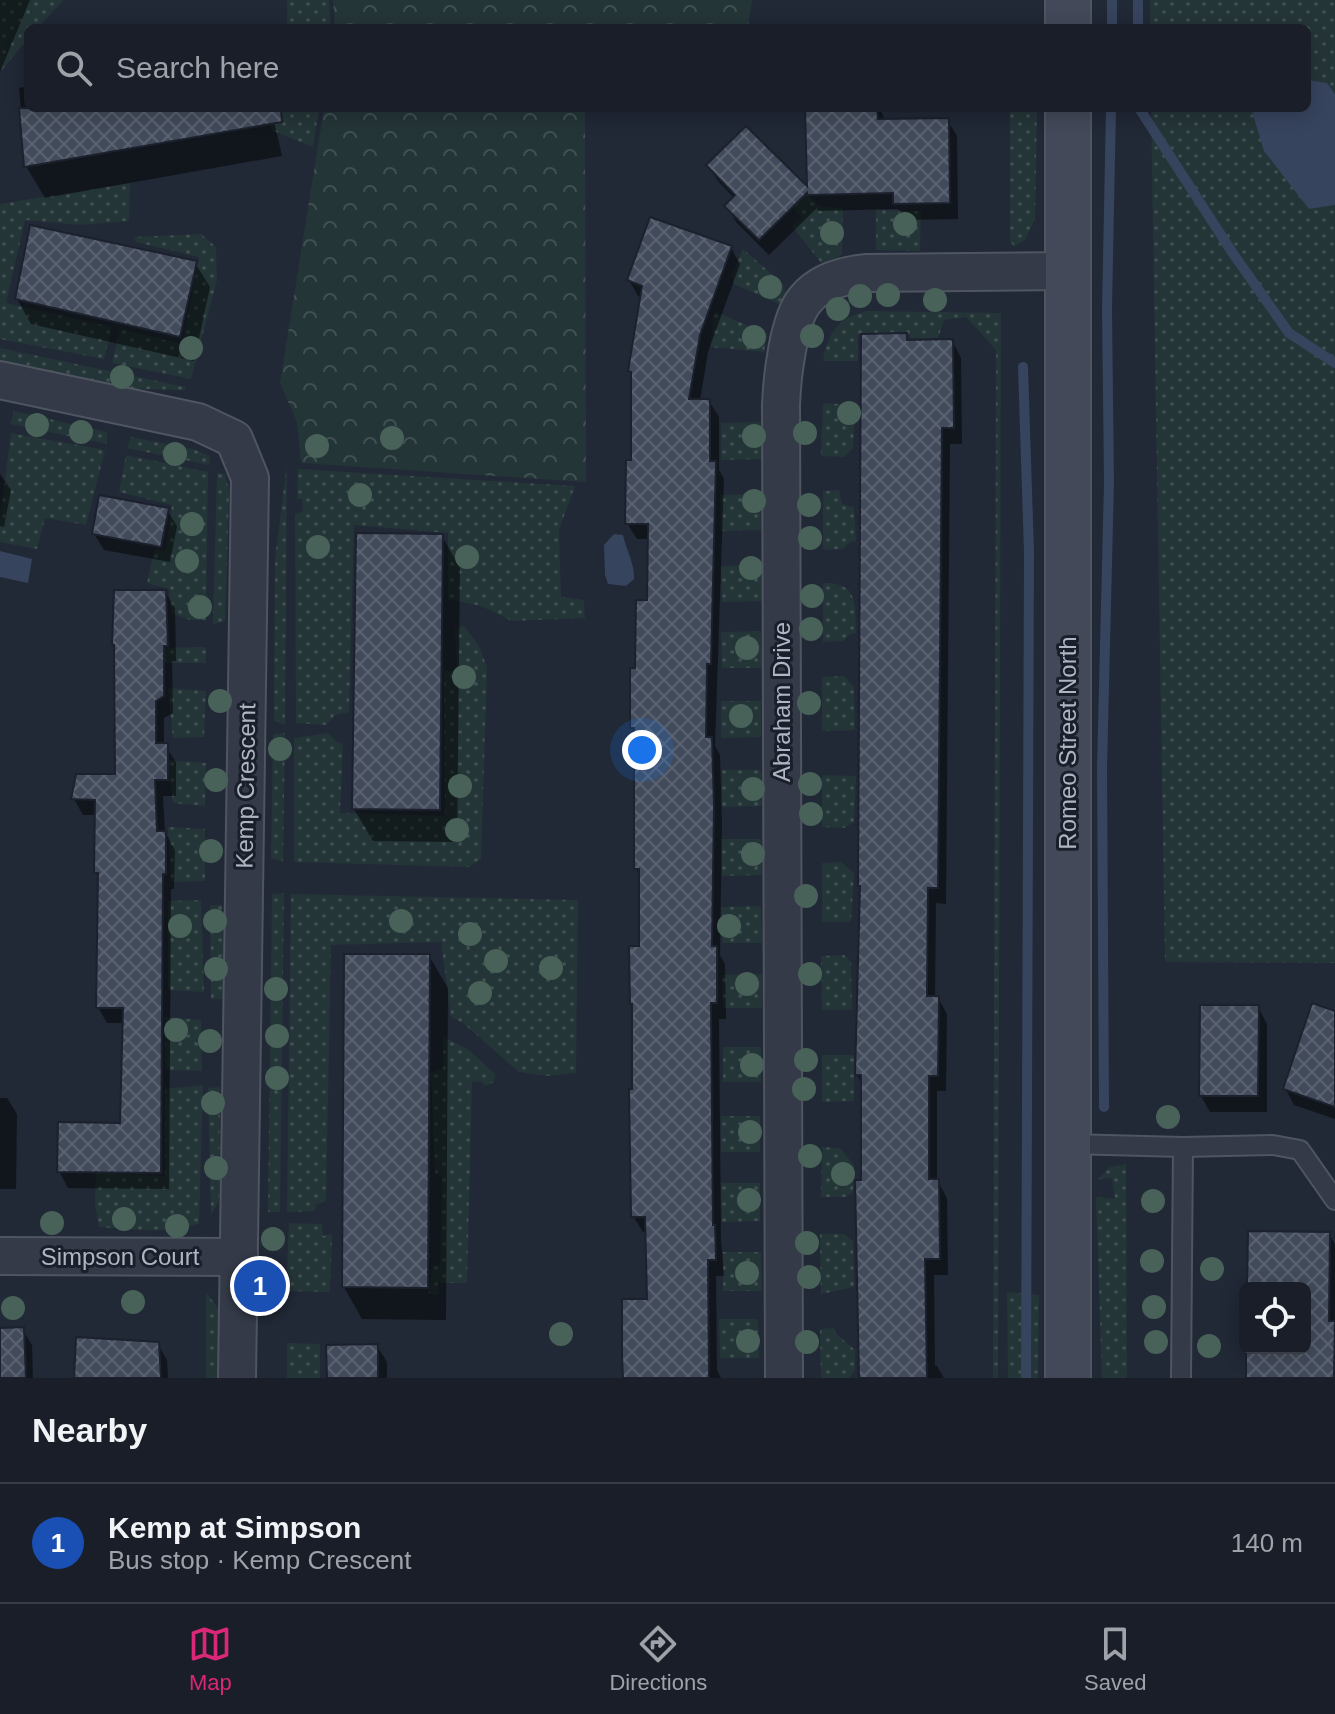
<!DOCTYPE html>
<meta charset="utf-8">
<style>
:root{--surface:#191e28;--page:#262b34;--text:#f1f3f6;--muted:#9fa2a8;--line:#373c45;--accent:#db2777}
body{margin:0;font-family:Arial,sans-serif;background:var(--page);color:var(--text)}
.controls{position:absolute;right:24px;bottom:24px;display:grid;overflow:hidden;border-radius:12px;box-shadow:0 4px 20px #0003}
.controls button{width:72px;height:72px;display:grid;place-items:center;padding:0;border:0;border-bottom:2px solid var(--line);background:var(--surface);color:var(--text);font:40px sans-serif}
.you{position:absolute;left:642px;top:750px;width:28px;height:28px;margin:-20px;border:6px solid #fff;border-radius:50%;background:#1a73e8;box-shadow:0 0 0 12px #1a73e833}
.badge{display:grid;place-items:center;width:52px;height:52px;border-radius:50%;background:var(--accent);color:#fff;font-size:26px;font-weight:700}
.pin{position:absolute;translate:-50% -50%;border:4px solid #fff;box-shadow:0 2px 8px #0006}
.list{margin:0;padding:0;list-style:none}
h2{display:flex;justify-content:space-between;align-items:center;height:104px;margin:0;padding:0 32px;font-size:34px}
h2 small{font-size:26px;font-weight:400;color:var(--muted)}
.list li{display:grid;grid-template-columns:52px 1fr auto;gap:24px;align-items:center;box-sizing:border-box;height:120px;padding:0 32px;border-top:2px solid var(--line)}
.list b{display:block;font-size:30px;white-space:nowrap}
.list p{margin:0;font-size:26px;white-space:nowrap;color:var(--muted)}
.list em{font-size:26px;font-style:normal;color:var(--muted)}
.icon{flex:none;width:44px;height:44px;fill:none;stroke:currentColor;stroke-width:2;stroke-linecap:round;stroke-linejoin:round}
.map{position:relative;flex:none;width:1335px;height:1378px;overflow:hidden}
.search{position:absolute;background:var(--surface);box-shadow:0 4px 20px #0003;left:24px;right:24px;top:24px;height:88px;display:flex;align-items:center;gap:20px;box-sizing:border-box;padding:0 28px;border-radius:12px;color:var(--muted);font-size:30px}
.sheet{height:224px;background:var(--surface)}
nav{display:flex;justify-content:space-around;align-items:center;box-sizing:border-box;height:112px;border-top:2px solid var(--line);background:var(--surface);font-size:22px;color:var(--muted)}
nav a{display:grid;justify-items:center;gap:4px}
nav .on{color:var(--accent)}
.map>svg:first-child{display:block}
.grass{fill:url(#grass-dots)}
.forest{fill:url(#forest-crowns)}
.water{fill:#37445e}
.shadow{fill:#0007}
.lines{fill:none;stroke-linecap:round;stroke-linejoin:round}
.stream{stroke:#37445e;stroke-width:10}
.building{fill:url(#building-cross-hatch);stroke:#1c212d;stroke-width:2}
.service-casing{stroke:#4f5561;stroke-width:22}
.minor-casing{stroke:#4f5561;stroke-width:40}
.secondary-casing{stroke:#4f5561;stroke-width:48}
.service{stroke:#343a47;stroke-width:18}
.minor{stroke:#343a47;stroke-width:36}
.secondary{stroke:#434959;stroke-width:44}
.tree{fill:#486259}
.labels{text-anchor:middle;stroke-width:6;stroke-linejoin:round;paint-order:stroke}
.street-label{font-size:24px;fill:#afb5c3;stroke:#1a202b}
</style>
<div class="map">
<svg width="1335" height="1378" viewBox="0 0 1335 1378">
<defs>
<pattern id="grass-dots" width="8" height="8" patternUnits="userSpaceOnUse" patternTransform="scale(2)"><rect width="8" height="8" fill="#243538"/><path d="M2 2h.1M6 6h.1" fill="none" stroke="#415053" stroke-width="1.8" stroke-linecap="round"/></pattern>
<pattern id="forest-crowns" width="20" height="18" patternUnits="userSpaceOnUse" patternTransform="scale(2)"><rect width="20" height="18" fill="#243538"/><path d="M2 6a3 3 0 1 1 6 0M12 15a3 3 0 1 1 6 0" fill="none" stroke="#415053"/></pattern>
<pattern id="building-cross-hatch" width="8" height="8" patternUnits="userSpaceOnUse" patternTransform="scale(2)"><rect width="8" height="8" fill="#424b5b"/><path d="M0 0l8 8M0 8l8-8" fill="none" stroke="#5b6371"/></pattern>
</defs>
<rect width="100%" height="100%" fill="#212836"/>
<g class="grass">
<polygon points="0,0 64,0 37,28 28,28 28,39 0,72"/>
<polygon points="287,0 329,0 331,28 278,28 287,25"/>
<polygon points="1150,0 1335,0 1335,963 1165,962 1151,108 1307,108 1307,28 1150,28"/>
<polygon points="267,108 319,108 313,147 271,130"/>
<polygon points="1010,108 1037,108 1035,219 1026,239 1014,247 1010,241"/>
<polygon points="130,183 129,221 81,225 25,220 6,303 112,327 104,359 0,339 0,204"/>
<polygon points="807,195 821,207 843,208 842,255 822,264 792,226 802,218 793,207"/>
<polygon points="876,210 921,211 920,251 876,250"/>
<polygon points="201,234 216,247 217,280 191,379 112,363 120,329 182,344 199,257 136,242 134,237"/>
<polygon points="743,249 783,284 786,293 779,304 734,284 732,275"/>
<polygon points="714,311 767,334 764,352 710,347"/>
<path d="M867,311l134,2 -3,1065h-5l3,-1028 -30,-33 -22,3 -6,18h-27l-4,-6 -49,2v27h-35c4,-27 15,-44 44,-50z"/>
<polygon points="0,348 171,384 185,387 185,390 135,389 0,360"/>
<polygon points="823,403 855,405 853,448 844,457 821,456"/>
<polygon points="14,411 107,432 107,444 10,424"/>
<polygon points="761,422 761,459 721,460 721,423"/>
<polygon points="11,433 105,450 86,525 45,518 37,549 0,542 0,518"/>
<polygon points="131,437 193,449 210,456 209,465 127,448"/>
<polygon points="126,455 208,472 206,620 190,620 171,613 169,589 147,583 154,550 166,550 172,505 119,492"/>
<polygon points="287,464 285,725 274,721 275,559"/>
<polygon points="298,469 575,486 559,530 561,597 584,600 585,618 512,621 481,606 448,599 448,533 354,525 349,712 335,715 326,725 296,723 295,514 303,511 302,499 297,499"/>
<polygon points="217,473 225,474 229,491 225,621 213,624"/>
<polygon points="839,490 842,504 854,507 856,541 850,542 843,549 823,550 823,491"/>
<polygon points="760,494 761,530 721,531 720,495"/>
<polygon points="761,565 762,601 722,602 721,566"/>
<path d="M823,583c36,-1 32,22 33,50l-6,1 -7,7 -20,1z"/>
<polygon points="464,626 479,646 487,667 481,859 469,867 294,862 294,738 328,733 337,742 343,744 340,813 445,816 444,671 457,671 455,628"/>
<polygon points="761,631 762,668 722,668 721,632"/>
<polygon points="206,647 206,663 121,663 120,648"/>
<polygon points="844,676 854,687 855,730 822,731 822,677"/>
<polygon points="168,688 206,691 204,737 173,738"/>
<polygon points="721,701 761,701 761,737 721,738"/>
<polygon points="285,733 283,862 271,858 273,734"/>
<polygon points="168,760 206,763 205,806 173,803"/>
<polygon points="722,770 761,770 762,806 722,807"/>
<polygon points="822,775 856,776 854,822 844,828 822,827"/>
<polygon points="168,827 205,829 205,881 171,882"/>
<polygon points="721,839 761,839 762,875 722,876"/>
<polygon points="841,862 854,873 851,922 822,922 822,863"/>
<polygon points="284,893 280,1212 268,1212 272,894"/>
<polygon points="291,894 578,900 576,1073 546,1076 519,1072 463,1023 451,1017 441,942 331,945 326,1201 316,1205 315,1211 287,1212"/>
<polygon points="201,900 204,992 168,990 168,901"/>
<polygon points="210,905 222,905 224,999 211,999"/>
<polygon points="761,906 762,943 722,943 721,907"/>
<polygon points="844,955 851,962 852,1010 822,1010 821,956"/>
<polygon points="762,974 762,1008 723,1008 722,975"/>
<polygon points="164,1017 201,1020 202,1071 166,1070"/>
<polygon points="443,1037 469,1050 495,1074 494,1082 485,1086 481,1081 472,1082 467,1283 438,1283 439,1294 429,1294 432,1266 440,1265 442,1175 435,1173 431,1073 443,1068"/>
<rect x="723" y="1047" width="38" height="35"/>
<polygon points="822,1055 854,1055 854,1101 822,1102"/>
<path d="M203,1085l-4,139c-32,10 -67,5 -100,3l-4,-24 1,-30 69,3v-87z"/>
<polygon points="220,1087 219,1201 211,1215 208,1088"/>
<rect x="721" y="1116" width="39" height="36"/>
<polygon points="822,1147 840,1148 854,1165 853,1192 845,1197 821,1197"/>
<polygon points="1126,1164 1127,1378 1102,1378 1096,1197 1115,1199 1112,1178 1098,1179 1110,1167"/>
<polygon points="721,1183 760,1183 760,1221 722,1222"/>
<polygon points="289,1223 322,1224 323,1236 332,1234 330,1292 286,1291"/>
<polygon points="820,1234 844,1234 853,1241 854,1287 821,1294"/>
<polygon points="723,1252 761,1252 762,1291 723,1291"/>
<polygon points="206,1292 219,1310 218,1378 206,1378"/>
<polygon points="1007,1292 1039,1295 1038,1378 1008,1378"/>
<polygon points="719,1319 758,1319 759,1358 720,1358"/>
<polygon points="834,1328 835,1333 855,1350 855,1370 849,1378 821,1378 820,1329"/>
<polygon points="287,1343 320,1344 320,1378 287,1378"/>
</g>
<g class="forest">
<polygon points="333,0 752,0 748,28 335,28"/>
<polygon points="324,108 585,108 586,482 301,463 297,422 280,383"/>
</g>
<g class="water">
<polygon points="1307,80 1327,83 1335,94 1335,205 1309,209 1264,151 1251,108 1307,108"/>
<path d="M614,534l9,1c3,15 12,29 11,44l-8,7 -18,-2 -3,-9 -1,-30z"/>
<polygon points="0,551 32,559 28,583 0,577"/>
</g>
<g class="shadow">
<polygon points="0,0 30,0 0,72"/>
<polygon points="28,86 28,108 271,108 282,156 45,198 26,166 19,88"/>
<polygon points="807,108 880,108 885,121 947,120 957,136 958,219 904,220 898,209 818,211 817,208 769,255 736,222 727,206 734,198 718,181 708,165 809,191"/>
<polygon points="731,248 740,264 708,352 700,401 709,401 719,417 719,470 724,479 715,746 720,755 722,823 720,955 725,964 726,1019 719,1019 721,1240 724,1276 716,1276 717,1370 721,1378 626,1378 650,1301 648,1232 643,1232 633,1216 641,878 636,868 636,736 632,727 637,670 649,602 650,539 637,539 627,523 633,462 633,376 630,371 642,298 638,296 629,280"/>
<polygon points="195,263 210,287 194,361 31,324 17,299"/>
<polygon points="906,335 910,342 952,341 961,358 962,444 950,444 946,904 936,903 935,998 938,998 947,1014 946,1091 937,1091 937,1180 947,1198 948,1275 934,1275 935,1366 937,1366 944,1378 861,1378 863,1085 857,1075"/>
<polygon points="0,474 11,490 4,527 0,526"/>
<polygon points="167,510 177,526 170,562 104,550 94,534"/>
<polygon points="442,536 460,568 457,842 373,841 354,809"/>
<polygon points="165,592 175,608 176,661 172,661 173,713 164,718 164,745 176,762 176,796 163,796 165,832 175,850 174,889 171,889 169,1189 68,1188 59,1171 122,1125 125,1023 107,1023 98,1007 100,879 96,872 96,815 83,815 74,799 117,776"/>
<polygon points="429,956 448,988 446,1320 362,1319 344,1287"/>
<polygon points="1258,1007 1267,1024 1267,1112 1210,1112 1201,1096"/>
<polygon points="1335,1013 1335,1119 1294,1105 1285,1088"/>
<polygon points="0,1098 7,1098 17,1114 16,1189 0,1189"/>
<polygon points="1329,1234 1335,1244 1335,1378 1249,1378 1249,1348 1305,1348 1305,1288 1249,1288"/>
<polygon points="22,1329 32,1345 33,1378 0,1378 0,1330"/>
<polygon points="158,1344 167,1360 168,1378 76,1378"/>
<polygon points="377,1346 387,1362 387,1378 329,1378"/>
</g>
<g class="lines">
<g class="stream">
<polyline points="1138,0 1138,28"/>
<polyline points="1112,28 1112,0"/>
<polyline points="1139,108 1232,252 1289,333 1335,363"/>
<polyline points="1023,367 1029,552 1026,1378"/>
<polyline points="1104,1107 1102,768 1109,482 1107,309 1111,108"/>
</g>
</g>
<g class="building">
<polygon points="19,108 281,108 282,122 24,167"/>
<polygon points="805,108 877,108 878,119 949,118 950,203 893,204 893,193 807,195 807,193 759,240 724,206 735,195 706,165 746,126 807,186"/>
<polygon points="650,217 732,246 700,335 689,399 710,399 710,461 716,461 711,664 707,664 706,737 712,737 714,806 712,946 717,946 717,1003 711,1003 713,1225 715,1225 716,1260 708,1260 709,1378 623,1378 622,1355 622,1299 647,1299 645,1217 631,1217 629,1089 632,1089 632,1004 630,1004 629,946 639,946 639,869 634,869 634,728 630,728 630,668 635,668 636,600 647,600 648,524 625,524 626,460 631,460 631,372 628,371 642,286 627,280"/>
<polygon points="30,225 197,261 180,337 15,299"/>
<polygon points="907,333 907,340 953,339 954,428 942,428 938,888 928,888 927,996 939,996 938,1076 929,1076 929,1179 939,1179 940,1259 925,1259 927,1378 859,1378 855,1180 861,1180 861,1075 855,1075 860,886 858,886 861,334"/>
<polygon points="99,495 169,508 161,547 92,534"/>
<polygon points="356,533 443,534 440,810 352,809"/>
<polygon points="114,590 166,590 168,646 164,646 164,696 156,701 156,743 168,743 168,780 155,780 157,831 166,831 166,874 163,874 161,1173 57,1172 58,1122 120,1123 123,1008 96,1008 98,873 94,873 95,800 71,799 76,774 115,774 114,645 112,645"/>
<polygon points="344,954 430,954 428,1288 342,1287"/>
<polygon points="1312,1003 1335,1011 1335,1107 1283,1089"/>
<polygon points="1200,1005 1259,1005 1258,1096 1199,1096"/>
<polygon points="1248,1231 1330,1232 1329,1321 1335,1321 1334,1378 1246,1378 1246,1348 1305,1348 1305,1288 1247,1288"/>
<polygon points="24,1327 26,1378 0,1378 0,1328"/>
<polygon points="76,1337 159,1342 161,1378 74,1378"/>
<polygon points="378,1344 378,1378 327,1378 326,1345"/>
</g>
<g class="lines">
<g class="service-casing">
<g id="service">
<polyline points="1068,1144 1183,1147 1273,1145 1300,1150 1335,1200"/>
<polyline points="1181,1378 1183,1147"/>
</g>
</g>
<g class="minor-casing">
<g id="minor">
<polyline points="0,380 198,422 234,439 250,478 237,1378"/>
<polyline points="0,1256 239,1257"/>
<path d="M784,1378l-3,-973c1,-26 7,-85 24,-105 15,-19 40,-25 62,-27l201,-2"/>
</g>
</g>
<g class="secondary-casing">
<g id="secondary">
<polyline points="1068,0 1068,28"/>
<polyline points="1068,1378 1068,108"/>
</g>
</g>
<use href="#service" class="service"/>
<use href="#minor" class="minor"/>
<use href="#secondary" class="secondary"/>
</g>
<g class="tree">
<circle cx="905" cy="224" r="12"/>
<circle cx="832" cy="233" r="12"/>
<circle cx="770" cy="287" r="12"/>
<circle cx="888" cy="295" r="12"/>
<circle cx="860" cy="296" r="12"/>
<circle cx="935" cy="300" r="12"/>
<circle cx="838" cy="309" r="12"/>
<circle cx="812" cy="336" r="12"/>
<circle cx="754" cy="337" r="12"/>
<circle cx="191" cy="348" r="12"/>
<circle cx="122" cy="377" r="12"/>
<circle cx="849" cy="413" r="12"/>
<circle cx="37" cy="425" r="12"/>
<circle cx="81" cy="432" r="12"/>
<circle cx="805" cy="433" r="12"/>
<circle cx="754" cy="436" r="12"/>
<circle cx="392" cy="438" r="12"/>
<circle cx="317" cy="446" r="12"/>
<circle cx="175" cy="454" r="12"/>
<circle cx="360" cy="495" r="12"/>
<circle cx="754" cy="501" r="12"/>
<circle cx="809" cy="505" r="12"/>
<circle cx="192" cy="524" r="12"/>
<circle cx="810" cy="538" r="12"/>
<circle cx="318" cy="547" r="12"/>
<circle cx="467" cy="557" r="12"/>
<circle cx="187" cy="561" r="12"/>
<circle cx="751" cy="568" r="12"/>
<circle cx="812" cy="596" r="12"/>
<circle cx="200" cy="607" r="12"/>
<circle cx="811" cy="629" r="12"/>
<circle cx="747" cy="648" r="12"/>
<circle cx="464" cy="677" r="12"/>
<circle cx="220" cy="701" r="12"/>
<circle cx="809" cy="703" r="12"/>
<circle cx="741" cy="716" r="12"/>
<circle cx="280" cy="749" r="12"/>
<circle cx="216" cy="780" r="12"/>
<circle cx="810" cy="784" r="12"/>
<circle cx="460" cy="786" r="12"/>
<circle cx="753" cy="789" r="12"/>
<circle cx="811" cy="814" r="12"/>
<circle cx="457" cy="830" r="12"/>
<circle cx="211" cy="851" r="12"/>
<circle cx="753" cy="854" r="12"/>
<circle cx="806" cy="896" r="12"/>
<circle cx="215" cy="921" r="12"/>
<circle cx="401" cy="921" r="12"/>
<circle cx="180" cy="926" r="12"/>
<circle cx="729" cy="926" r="12"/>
<circle cx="470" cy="934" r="12"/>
<circle cx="496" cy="961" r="12"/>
<circle cx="551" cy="968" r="12"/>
<circle cx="216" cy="969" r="12"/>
<circle cx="810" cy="974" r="12"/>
<circle cx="747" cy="984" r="12"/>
<circle cx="276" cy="989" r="12"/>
<circle cx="480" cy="993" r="12"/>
<circle cx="176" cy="1030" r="12"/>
<circle cx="277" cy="1036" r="12"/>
<circle cx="210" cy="1041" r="12"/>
<circle cx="806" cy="1060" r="12"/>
<circle cx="752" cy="1065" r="12"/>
<circle cx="277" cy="1078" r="12"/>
<circle cx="804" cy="1089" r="12"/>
<circle cx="213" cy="1103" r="12"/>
<circle cx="1168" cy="1117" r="12"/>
<circle cx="750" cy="1132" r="12"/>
<circle cx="810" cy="1156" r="12"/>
<circle cx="216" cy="1168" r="12"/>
<circle cx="843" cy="1174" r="12"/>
<circle cx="749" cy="1200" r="12"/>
<circle cx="1153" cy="1201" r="12"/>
<circle cx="124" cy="1219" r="12"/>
<circle cx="52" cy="1223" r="12"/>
<circle cx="177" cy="1226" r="12"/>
<circle cx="273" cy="1239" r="12"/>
<circle cx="807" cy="1243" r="12"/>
<circle cx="1152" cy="1261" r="12"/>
<circle cx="1212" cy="1269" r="12"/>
<circle cx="747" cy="1273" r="12"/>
<circle cx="809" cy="1277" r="12"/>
<circle cx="133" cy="1302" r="12"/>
<circle cx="1154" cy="1307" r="12"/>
<circle cx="13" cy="1308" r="12"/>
<circle cx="561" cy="1334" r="12"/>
<circle cx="748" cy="1341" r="12"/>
<circle cx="807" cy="1342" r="12"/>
<circle cx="1156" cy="1342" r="12"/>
<circle cx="1209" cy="1346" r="12"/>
</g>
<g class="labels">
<g class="street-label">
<text transform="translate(782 702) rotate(-90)" y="8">Abraham Drive</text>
<text transform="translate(1068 743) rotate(-90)" y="8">Romeo Street North</text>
<text transform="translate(246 786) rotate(-89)" y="8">Kemp Crescent</text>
<text x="120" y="1265">Simpson Court</text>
</g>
</g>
</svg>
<div class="controls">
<button><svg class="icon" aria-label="locate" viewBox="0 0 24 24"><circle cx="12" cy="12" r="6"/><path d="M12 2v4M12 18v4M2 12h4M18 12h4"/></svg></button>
</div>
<div class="you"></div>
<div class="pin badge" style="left:260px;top:1286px;background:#1a4fb4">1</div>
<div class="search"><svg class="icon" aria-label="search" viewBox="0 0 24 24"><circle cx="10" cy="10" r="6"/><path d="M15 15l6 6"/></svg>Search here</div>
</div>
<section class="sheet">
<h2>Nearby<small></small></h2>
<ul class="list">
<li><span class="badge" style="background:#1a4fb4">1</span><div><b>Kemp at Simpson</b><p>Bus stop · Kemp Crescent</p></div><em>140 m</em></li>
</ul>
</section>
<nav>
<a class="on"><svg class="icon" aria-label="map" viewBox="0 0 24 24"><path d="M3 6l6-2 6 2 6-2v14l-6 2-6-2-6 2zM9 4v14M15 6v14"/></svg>Map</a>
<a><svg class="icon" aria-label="directions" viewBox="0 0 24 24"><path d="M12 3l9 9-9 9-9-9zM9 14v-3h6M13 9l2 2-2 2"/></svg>Directions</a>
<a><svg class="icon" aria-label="saved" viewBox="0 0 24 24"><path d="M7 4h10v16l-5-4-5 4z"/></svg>Saved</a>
</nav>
